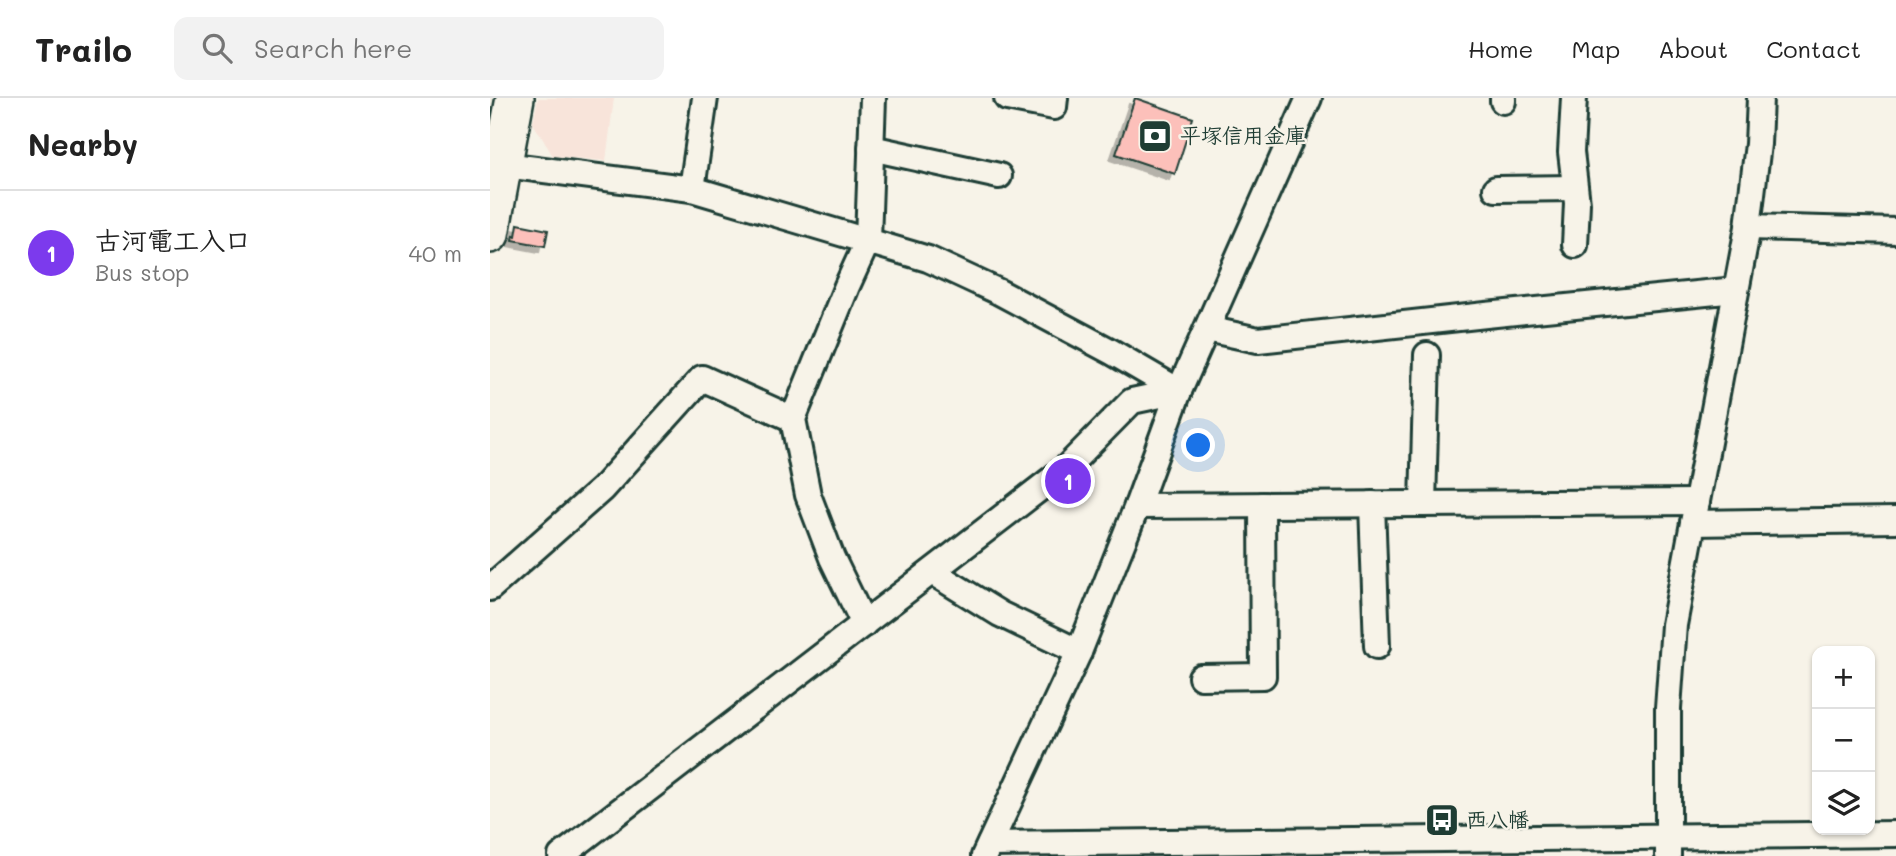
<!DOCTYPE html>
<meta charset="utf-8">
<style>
:root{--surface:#fff;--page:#f2f2f2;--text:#222;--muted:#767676;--line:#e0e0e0;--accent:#7c3aed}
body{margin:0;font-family:Mali,"Klee One",sans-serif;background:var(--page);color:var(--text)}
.controls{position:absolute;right:21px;bottom:21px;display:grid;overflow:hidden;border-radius:14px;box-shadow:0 2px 5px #0004}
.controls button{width:63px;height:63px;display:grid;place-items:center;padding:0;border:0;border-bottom:2px solid var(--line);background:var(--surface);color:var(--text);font:35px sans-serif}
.you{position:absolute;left:709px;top:348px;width:24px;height:24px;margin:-18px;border:5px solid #fff;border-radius:50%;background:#1a73e8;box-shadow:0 0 0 10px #1a73e833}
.badge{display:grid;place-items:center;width:46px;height:46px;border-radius:50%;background:var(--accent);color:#fff;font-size:23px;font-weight:700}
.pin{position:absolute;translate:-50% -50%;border:4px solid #fff;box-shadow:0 2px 7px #0006}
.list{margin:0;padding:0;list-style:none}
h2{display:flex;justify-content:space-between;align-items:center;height:91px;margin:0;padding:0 28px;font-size:30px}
h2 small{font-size:23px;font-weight:400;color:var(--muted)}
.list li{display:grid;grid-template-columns:46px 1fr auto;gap:21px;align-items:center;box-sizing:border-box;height:126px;padding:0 28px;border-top:2px solid var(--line)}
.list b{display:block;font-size:26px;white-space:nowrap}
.list p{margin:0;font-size:23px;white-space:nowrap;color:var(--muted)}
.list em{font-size:23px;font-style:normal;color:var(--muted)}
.icon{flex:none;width:38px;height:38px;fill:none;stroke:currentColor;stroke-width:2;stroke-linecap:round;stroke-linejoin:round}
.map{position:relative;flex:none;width:1406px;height:758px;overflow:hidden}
header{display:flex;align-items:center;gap:42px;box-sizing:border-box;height:98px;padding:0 35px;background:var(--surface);border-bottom:2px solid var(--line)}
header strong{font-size:33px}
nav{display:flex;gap:38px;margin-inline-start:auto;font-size:24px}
.search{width:490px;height:63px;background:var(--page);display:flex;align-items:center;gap:18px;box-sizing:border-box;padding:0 24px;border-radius:14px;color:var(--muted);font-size:26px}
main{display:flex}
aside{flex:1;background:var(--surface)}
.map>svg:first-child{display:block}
.built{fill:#f8e4da}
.building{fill:#fcc0ba;stroke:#1f3d34;stroke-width:2;filter:url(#shadow)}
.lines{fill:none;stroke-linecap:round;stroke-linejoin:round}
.minor-casing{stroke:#1f3d34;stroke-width:30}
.highway-casing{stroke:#1f3d34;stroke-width:42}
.minor{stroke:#f7f3e8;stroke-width:24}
.highway{stroke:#f7f3e8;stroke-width:37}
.labels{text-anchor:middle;stroke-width:5;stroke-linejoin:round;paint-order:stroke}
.poi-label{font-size:21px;font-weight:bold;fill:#1f3d34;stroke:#f7f3e8;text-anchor:start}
</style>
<header>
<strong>Trailo</strong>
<div class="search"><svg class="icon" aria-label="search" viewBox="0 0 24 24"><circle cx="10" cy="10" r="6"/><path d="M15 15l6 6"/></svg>Search here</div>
<nav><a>Home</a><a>Map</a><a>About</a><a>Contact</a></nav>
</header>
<main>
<aside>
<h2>Nearby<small></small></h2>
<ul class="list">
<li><span class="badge">1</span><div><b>古河電工入口</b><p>Bus stop</p></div><em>40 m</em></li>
</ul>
</aside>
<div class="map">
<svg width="1406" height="758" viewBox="0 0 1406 758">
<defs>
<filter id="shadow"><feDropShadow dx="-6" dy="6" stdDeviation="0" flood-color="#0004"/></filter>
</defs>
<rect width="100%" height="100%" fill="#f7f3e8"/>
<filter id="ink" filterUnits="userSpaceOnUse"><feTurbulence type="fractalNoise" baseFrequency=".0143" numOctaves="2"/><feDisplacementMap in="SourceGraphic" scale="14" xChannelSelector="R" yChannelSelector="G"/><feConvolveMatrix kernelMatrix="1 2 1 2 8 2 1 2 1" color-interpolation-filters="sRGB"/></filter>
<g filter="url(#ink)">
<polygon class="built" points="48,0 124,0 116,63 63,58 43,25"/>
<g class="building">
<polygon points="645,0 703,20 685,76 626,56"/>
<polygon points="28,126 58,132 55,148 23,142 24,137 26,138"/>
</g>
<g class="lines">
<g class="minor-casing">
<g id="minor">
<polyline points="517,0 564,9 565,0"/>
<polyline points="1084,0 1081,54 1087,105 1085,147"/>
<polyline points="1013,3 1013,0"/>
<polyline points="381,50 509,78"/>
<polyline points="0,65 202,91 438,161 509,194 622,254 689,293"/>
<polyline points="202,91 215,0"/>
<polyline points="1006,91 1085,90"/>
<polyline points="1258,129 1406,133"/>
<polyline points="717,231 768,242 996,217 1246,192"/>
<polyline points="882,406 887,548"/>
<polyline points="933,406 937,257"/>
<polyline points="647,408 1207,404"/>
<polyline points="1203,425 1406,422"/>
<polyline points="442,474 510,516 589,554"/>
<polyline points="0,490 112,391 212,280 303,321"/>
<polyline points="374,526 342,460 318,397 303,321 357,188 378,142 383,0"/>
<polyline points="711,579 773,578 772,407"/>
<polyline points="500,746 1406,736"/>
<polyline points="71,758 575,371 642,303 689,293"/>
<polyline points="494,758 589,554 647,408 689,293 819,0"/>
<polyline points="1178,758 1178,610 1184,527 1258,129 1268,46 1270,0"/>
</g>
</g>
<g class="highway-casing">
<polyline id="highway" points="0,136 25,0"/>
</g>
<use href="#minor" class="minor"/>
<use href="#highway" class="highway"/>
</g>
</g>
<defs>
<g id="bank-square" transform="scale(1.75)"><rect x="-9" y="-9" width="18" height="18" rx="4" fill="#1f3d34" stroke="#f7f3e8"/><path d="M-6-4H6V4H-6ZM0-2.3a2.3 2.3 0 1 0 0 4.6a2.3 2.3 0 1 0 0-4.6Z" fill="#fff"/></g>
<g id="bus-square" transform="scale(1.75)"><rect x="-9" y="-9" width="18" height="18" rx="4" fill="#1f3d34" stroke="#f7f3e8"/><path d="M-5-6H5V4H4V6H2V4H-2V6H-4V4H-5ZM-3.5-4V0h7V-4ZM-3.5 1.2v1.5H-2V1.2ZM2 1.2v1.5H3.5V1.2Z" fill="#fff"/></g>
</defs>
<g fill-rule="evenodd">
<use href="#bank-square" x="665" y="38"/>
<use href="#bus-square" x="952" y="722"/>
</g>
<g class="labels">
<g class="poi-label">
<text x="690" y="45">平塚信用金庫</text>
<text x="976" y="729">西八幡</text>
</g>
</g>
</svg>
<div class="controls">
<button>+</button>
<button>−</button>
<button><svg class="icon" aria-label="layers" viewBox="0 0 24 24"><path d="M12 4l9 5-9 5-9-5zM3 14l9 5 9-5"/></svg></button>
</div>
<div class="you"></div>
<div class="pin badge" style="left:578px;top:383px">1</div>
</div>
</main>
